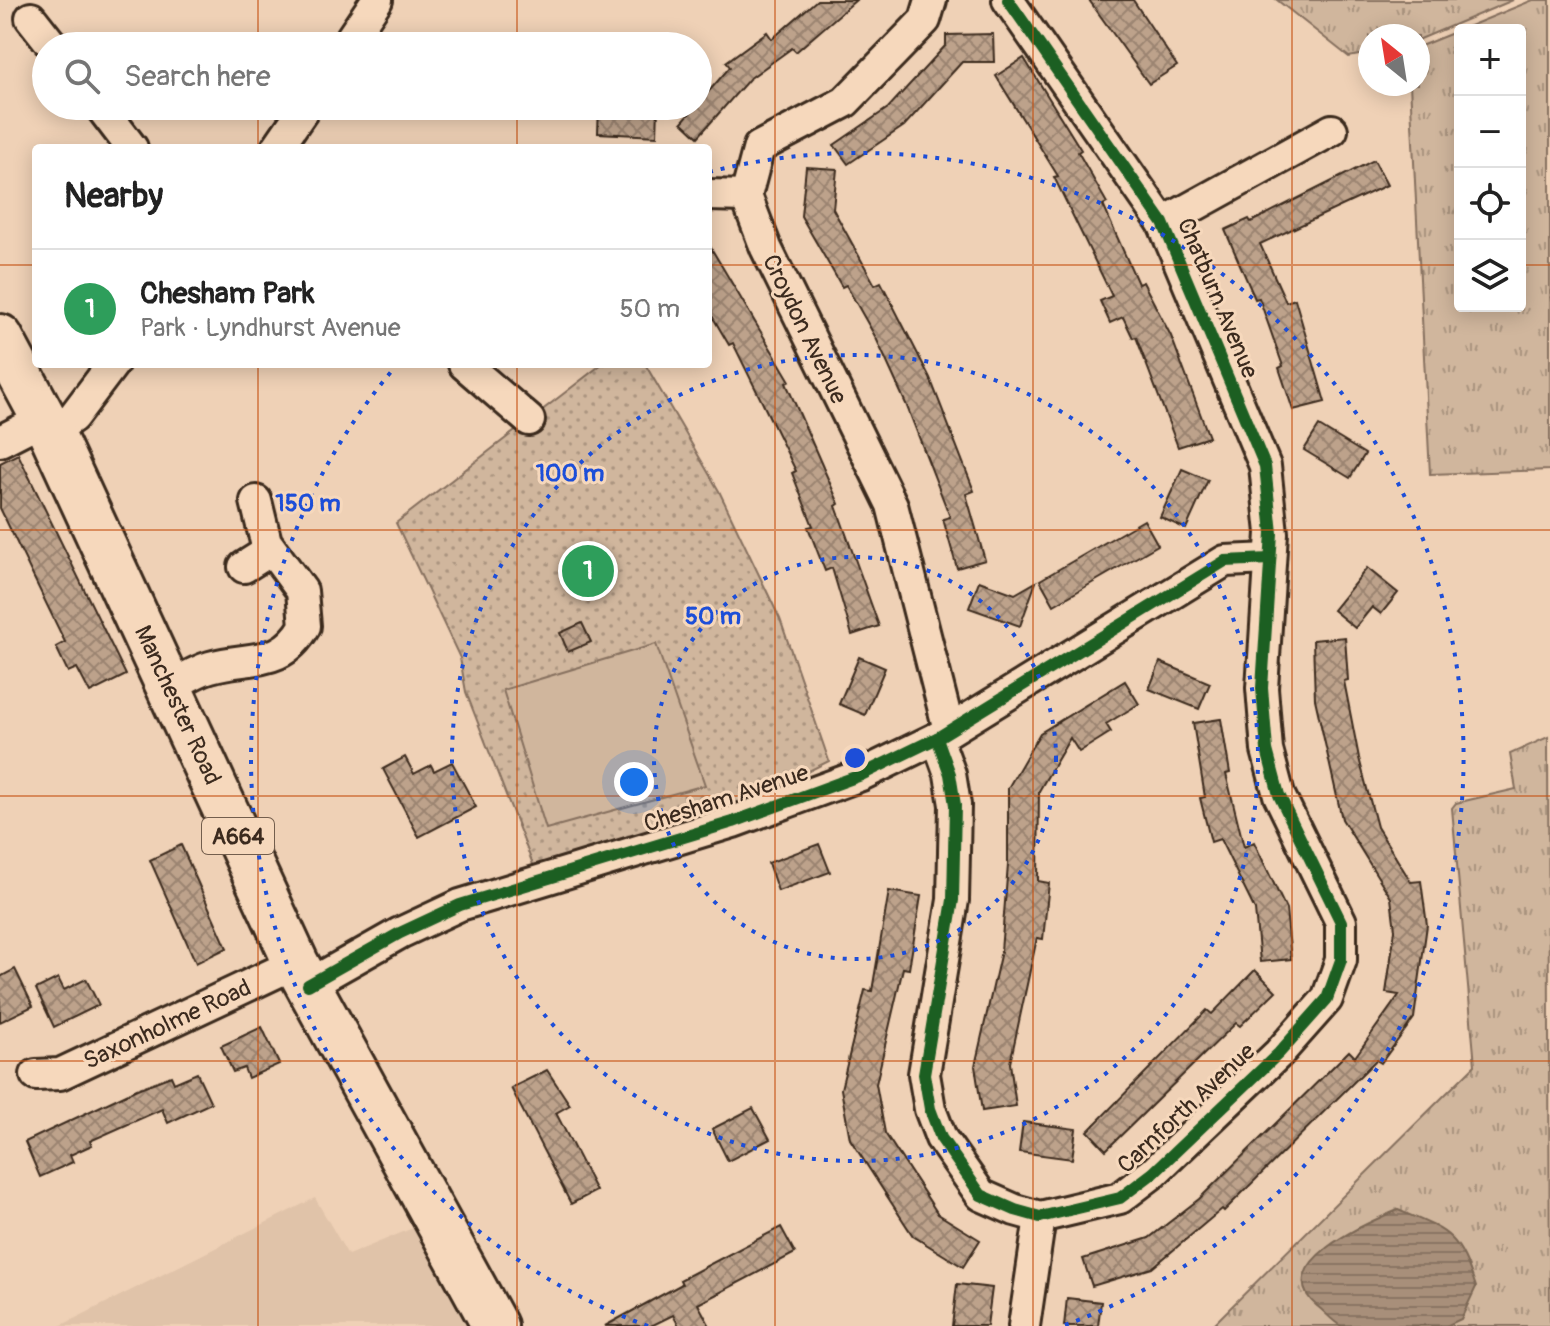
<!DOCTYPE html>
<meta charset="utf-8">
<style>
:root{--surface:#fff;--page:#f6f6f6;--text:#222;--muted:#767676;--line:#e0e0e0;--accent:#1a73e8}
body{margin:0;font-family:Pangolin,sans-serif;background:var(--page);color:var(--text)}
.controls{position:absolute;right:24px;top:24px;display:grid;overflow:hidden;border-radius:8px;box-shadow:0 4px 20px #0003}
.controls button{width:72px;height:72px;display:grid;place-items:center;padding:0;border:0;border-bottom:2px solid var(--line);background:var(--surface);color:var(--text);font:40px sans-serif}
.compass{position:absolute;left:1358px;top:24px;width:72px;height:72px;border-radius:50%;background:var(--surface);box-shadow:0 4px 20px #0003;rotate:330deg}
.you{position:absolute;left:634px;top:782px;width:28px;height:28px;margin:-20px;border:6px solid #fff;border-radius:50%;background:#1a73e8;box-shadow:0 0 0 12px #1a73e833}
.badge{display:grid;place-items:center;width:52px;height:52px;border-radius:50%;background:var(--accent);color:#fff;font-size:26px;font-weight:700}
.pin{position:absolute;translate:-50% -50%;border:4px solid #fff;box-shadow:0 2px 8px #0006}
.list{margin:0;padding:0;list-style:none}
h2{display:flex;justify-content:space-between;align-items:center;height:104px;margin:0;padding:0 32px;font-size:34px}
h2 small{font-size:26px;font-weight:400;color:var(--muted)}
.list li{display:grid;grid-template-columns:52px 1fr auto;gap:24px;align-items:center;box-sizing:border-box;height:120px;padding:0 32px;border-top:2px solid var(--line)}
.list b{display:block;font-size:30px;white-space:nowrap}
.list p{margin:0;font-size:26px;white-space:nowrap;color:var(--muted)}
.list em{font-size:26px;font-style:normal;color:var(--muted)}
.icon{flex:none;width:44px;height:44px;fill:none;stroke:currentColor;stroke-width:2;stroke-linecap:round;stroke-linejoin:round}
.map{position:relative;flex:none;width:1550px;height:1326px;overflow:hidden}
.search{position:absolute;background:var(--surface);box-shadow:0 4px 20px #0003;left:32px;top:32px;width:680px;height:88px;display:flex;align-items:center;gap:20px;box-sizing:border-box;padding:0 28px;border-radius:44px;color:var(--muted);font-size:30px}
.panel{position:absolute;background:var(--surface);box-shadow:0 4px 20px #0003;left:32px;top:144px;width:680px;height:224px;border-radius:8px}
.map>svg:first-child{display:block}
.built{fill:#e0c3a9}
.grass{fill:url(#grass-tufts);stroke:#86705e;stroke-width:2}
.park{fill:url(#park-dots);stroke:#86705e;stroke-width:2}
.pitch{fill:#d0b69d;stroke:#86705e;stroke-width:2}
.water{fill:url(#water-rules);stroke:#7c6755;stroke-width:2}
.building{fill:url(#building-cross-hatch);stroke:#3b2a1e;stroke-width:2}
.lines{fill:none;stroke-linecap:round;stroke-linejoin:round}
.street-casing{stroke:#3b2a1e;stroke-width:36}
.primary-casing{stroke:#3b2a1e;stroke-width:50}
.street{stroke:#f6d8bc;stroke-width:30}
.primary{stroke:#f6d8bc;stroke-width:44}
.cycleway-casing{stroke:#f6d8bc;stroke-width:17}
.cycleway{stroke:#1b5e20;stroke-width:12}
.grid{fill:none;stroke:#c55010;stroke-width:2;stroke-opacity:0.55}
.ring{fill:none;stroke:#1d4ed8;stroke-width:4;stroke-dasharray:4 8}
.labels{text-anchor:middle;stroke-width:6;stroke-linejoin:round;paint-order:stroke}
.shield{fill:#f6d8bc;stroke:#735e4d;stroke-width:2}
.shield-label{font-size:22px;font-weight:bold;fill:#3b2a1e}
.street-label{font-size:24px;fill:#3b2a1e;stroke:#f6d8bc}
.centre{fill:#1d4ed8;stroke:#f6d8bc;stroke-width:4}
.ring-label{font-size:24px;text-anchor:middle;font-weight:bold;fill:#1d4ed8;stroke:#f6d8bc;stroke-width:6;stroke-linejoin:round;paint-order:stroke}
</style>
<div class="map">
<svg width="1550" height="1326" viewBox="0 0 1550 1326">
<defs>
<pattern id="grass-tufts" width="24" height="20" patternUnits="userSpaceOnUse" patternTransform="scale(2)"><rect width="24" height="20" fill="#d0b69d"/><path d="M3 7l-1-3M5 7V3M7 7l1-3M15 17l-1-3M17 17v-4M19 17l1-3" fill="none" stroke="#aa947f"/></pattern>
<pattern id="park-dots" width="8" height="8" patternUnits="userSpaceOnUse" patternTransform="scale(2)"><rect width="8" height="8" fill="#d0b69d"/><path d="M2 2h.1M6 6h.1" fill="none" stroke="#aa947f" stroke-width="1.8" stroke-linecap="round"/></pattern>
<pattern id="water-rules" width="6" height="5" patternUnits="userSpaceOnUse" patternTransform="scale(2)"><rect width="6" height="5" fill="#a88f7a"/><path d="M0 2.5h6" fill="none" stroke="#8a7563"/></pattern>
<pattern id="building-cross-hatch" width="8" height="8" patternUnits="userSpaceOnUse" patternTransform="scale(2)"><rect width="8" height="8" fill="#bda28b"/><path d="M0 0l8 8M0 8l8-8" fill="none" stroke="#9b8471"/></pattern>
</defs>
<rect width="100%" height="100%" fill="#efd1b6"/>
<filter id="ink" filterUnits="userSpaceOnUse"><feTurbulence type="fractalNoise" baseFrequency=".0125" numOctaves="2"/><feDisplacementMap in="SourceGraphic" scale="16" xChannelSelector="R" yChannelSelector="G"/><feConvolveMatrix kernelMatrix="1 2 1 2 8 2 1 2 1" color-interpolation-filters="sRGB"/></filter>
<g filter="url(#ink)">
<polygon class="built" points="315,1198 348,1255 425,1223 477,1326 60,1326"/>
<g class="grass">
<polygon points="1277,0 1513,0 1418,40 1418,36 1370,36 1370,53 1349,57"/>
<polygon points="1533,0 1550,0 1550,470 1430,474 1410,84 1418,84 1418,47 1460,30 1460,306 1520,306 1520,30 1460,30"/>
<polygon points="1548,737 1550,1326 1212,1326 1475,1065 1452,808 1456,803 1516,789 1510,754"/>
</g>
<polygon class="park" points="602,364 645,364 719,491 780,619 829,761 736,807 534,867 466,692 460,658 396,523"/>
<polygon class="pitch" points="656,644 705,785 546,829 503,690"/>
<path class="water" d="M1398,1210c52,22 60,23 78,77l-15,32 -15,7c-21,0 -91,0 -105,0 -8,-4 -17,-15 -24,-20 -49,-41 49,-83 81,-96z"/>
<g class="building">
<polygon points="817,0 856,0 796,52 792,48 749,79 698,137 682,122 730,67 726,62 767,32 772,39"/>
<polygon points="1089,0 1133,0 1177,66 1149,84"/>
<polygon points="993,34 994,62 962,62 904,126 848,164 834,145 888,108 946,45 946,35"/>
<polygon points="1024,58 1081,150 1078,152 1107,203 1103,205 1138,284 1143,282 1171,336 1209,437 1178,447 1136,337 1133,338 1123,317 1110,323 1100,301 1112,296 1054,177 1058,176 996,76"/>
<polygon points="599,106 658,108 657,136 598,133"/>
<polygon points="1374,160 1387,185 1260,244 1286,302 1295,299 1325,402 1293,410 1279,368 1283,366 1259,298 1255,299 1225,230 1249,219 1251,222"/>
<polygon points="806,167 837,169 833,209 875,285 881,282 930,378 974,491 966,494 985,560 957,568 943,519 950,517 906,404 876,338 846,285 842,287 801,216"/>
<polygon points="708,243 790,381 786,383 839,504 836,506 879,626 852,635 832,568 825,571 808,527 813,526 792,473 796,471 733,343 729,345 708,309"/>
<polygon points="1319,426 1365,454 1350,478 1304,450"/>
<polygon points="18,454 126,675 90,693 77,668 68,672 56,647 65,642 0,508 0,463"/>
<polygon points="1182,469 1208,480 1186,529 1160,517"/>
<polygon points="1144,520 1158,545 1054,605 1040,580"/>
<polygon points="1367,568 1398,593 1381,614 1372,607 1355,628 1333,610"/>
<polygon points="979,581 1015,594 1036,582 1020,626 969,608"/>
<polygon points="582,623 591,642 568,652 560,633"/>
<polygon points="1345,637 1348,680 1344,681 1359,758 1377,827 1411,882 1421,881 1427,925 1414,1018 1381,1063 1376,1060 1224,1211 1222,1209 1152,1268 1092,1286 1083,1259 1149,1238 1199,1199 1349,1051 1355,1057 1399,995 1386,993 1395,930 1391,898 1342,819 1315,699 1313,640"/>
<polygon points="859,657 885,668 865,715 839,704"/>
<polygon points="1160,662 1210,683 1199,709 1149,689"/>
<polygon points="1125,681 1139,704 1106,724 1111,732 1079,752 1070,738 1039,791 1038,881 1049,883 1043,939 1037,938 1010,1063 1016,1106 982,1111 975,1066 1001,951 1008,865 1008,788 1040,733"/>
<polygon points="1221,719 1230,773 1226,774 1244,847 1254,842 1286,909 1291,959 1260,962 1255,910 1220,839 1211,842 1200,798 1205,797 1193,723"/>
<polygon points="405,757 414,774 431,765 434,771 452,762 476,807 419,837 383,769"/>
<polygon points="819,844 830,872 778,891 768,863"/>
<polygon points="181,845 227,948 196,963 150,860"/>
<polygon points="889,891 921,896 909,969 903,968 876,1084 885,1133 938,1214 980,1240 963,1267 913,1236 850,1139 841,1089 865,990 872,991"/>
<polygon points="15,969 33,1006 0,1022 0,977"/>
<polygon points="1255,970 1276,991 1240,1026 1236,1023 1106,1150 1088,1131 1207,1010 1212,1014"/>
<polygon points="58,978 64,990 86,979 99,1005 54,1027 36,989"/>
<polygon points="262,1027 279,1064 248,1078 244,1068 233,1072 221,1046"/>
<polygon points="547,1070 570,1105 556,1113 596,1191 571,1204 511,1088"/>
<polygon points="197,1073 211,1103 168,1123 162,1109 90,1141 92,1145 70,1155 73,1162 40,1177 25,1142 137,1089 171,1076 174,1083"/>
<polygon points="753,1108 770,1139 728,1161 712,1129"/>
<polygon points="1023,1122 1076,1129 1072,1159 1019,1152"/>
<polygon points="781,1227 795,1253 698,1304 710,1326 679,1326 673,1315 651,1326 605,1326 682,1284 680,1280"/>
<polygon points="957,1284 992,1288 987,1326 952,1326"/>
<polygon points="1067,1298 1101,1302 1098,1326 1064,1326"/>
</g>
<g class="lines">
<g class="street-casing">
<g id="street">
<polyline points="931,0 925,20 845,102 759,147 746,196 766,248 892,505 949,730"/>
<polyline points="31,18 53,46"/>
<polyline points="346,46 377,0"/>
<polyline points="100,106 132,148"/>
<polyline points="277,148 306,106"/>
<polyline points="708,195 746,196"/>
<polyline points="1163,223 1332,130"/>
<polyline points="464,364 529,420"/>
<polyline points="51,432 73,417 113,364"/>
<polyline points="0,441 43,419"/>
<polyline points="244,567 271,550"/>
<path d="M169,687c13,-7 27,-16 41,-20 41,-12 71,1 95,-41l-3,-35 -36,-49 -10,-41"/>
<polyline points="937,738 950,774 955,805 953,900 924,1074 930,1109 941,1138 981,1195 1015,1210 1040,1217 1120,1198 1153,1173 1279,1053 1327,999 1341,960 1341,922 1279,795 1267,750 1262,688 1272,533 1265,466 1163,223 1008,0"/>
<polyline points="308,985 400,933 460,905 733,822 861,775 937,738 1225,561 1270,559"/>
<polyline points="36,1075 60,1074 296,963"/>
<polyline points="1024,1326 1040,1217"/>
</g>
</g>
<g class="primary-casing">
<polyline id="primary" points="0,337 51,432 296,963 495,1326"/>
</g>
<use href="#street" class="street"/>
<use href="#primary" class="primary"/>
<g class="cycleway-casing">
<g id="cycleway">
<polyline points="937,738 950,774 955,805 953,900 924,1074 930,1109 941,1138 981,1195 1015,1210 1040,1217 1120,1198 1153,1173 1279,1053 1327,999 1341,960 1341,922 1279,795 1267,750 1262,688 1272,533 1265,466 1163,223 1008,0"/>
<polyline points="308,985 400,933 460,905 733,822 861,775 937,738 1225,561 1270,559"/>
</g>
</g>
<use href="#cycleway" class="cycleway"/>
</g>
</g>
<path class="grid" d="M258,0v46M517,0v46M775,0v1326M1033,0v1326M1292,0v1326M258,106v42M517,106v42M0,265h36M708,265h752M1520,265h30M258,364v962M517,364v962M0,530h1550M0,796h1550M0,1061h1550"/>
<g class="ring">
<circle cx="855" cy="758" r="201"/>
<circle cx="855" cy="758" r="403"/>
<path d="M648 1326A604 604 0 0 1 396 366M709 172A604 604 0 0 1 1062 1326"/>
</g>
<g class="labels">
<rect class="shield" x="202" y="818" width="72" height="36" rx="6"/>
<g class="shield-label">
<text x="238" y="844">A664</text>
</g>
<g class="street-label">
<text transform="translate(1218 298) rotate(67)" y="8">Chatburn Avenue</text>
<text transform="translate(805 329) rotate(64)" y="8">Croydon Avenue</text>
<text transform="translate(178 705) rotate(65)" y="8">Manchester Road</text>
<text transform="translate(726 798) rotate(-18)" y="8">Chesham Avenue</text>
<text transform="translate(167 1024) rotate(-25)" y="8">Saxonholme Road</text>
<text transform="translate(1186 1108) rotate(-43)" y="8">Carnforth Avenue</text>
</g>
</g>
<circle cx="855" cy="758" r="12" class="centre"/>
<g class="ring-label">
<text x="570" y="481">100 m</text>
<text x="308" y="511">150 m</text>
<text x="713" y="624">50 m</text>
</g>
</svg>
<div class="controls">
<button>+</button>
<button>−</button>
<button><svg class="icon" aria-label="locate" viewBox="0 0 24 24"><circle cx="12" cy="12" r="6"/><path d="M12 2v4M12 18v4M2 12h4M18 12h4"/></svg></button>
<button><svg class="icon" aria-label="layers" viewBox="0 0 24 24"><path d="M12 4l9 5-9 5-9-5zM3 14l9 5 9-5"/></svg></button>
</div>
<svg class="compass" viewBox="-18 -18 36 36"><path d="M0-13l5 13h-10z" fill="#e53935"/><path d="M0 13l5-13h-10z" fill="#767676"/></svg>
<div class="you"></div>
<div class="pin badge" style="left:588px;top:571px;background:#2e9e5b">1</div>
<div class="search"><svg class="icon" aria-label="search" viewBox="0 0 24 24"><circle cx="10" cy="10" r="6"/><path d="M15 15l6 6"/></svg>Search here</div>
<section class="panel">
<h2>Nearby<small></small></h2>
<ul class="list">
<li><span class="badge" style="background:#2e9e5b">1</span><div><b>Chesham Park</b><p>Park · Lyndhurst Avenue</p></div><em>50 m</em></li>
</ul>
</section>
</div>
